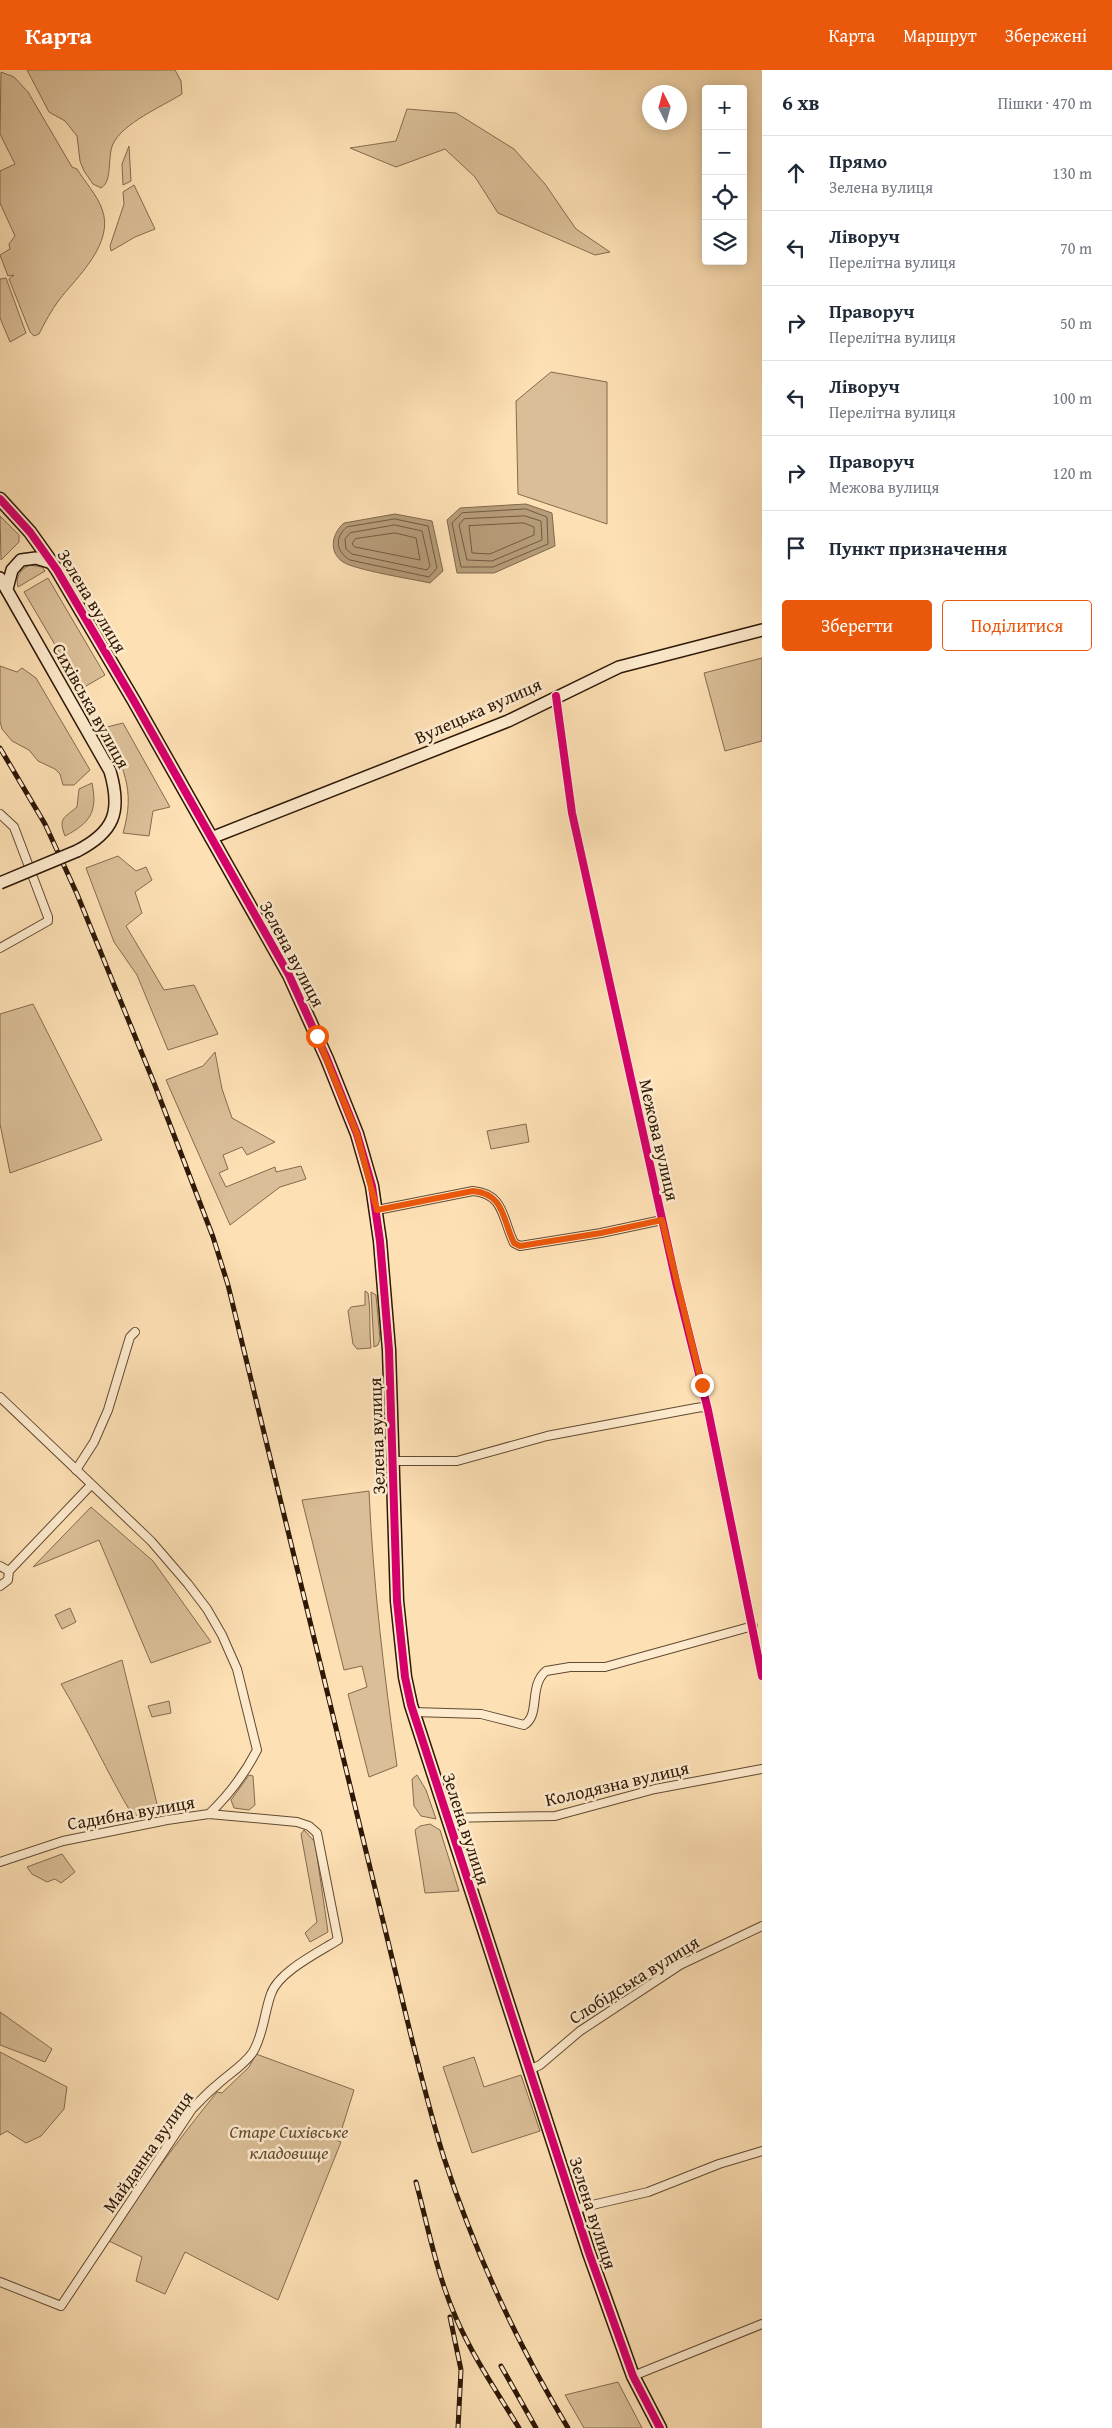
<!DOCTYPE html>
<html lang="uk">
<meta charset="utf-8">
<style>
:root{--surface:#fff;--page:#f2f2f3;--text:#1f2937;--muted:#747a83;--line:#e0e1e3;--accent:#ea580c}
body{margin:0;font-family:"Gentium Book Plus",serif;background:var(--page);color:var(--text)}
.controls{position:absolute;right:15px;top:15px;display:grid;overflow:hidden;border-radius:5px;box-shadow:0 2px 12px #0003}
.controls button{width:45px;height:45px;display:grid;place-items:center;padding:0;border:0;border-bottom:1px solid var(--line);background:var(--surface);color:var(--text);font:25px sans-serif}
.compass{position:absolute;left:642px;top:15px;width:45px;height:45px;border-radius:50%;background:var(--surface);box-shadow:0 2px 12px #0003;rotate:354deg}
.stop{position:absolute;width:15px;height:15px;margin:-11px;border:4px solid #ea580c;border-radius:50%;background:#fff}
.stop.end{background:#ea580c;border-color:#fff;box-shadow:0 1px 5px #0008}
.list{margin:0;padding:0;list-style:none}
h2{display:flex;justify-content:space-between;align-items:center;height:65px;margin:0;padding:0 20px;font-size:21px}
h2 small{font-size:16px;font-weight:400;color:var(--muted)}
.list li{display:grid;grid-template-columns:32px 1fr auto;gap:15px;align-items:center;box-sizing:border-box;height:75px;padding:0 20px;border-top:1px solid var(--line)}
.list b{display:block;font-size:19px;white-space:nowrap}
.list p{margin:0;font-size:16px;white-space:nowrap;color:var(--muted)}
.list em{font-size:16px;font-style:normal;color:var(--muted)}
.actions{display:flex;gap:10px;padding:15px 20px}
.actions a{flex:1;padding:11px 0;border:1px solid var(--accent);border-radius:5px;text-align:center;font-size:18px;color:var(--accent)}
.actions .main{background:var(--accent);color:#fff}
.icon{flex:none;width:28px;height:28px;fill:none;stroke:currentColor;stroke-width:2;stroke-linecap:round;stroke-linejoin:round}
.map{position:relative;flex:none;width:762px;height:2358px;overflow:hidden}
header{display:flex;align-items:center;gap:30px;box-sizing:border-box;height:70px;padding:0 25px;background:var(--accent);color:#fff}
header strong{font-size:24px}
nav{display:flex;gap:28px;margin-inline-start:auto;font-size:18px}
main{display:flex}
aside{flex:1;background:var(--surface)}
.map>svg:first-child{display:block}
.green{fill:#dabe97;stroke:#846b4f}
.water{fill:#b69c79;stroke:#7f674b}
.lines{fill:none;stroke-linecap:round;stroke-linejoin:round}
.shore{stroke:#725a40;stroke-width:1}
.street-casing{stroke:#614a32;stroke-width:10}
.secondary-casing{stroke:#2d1807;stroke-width:14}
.primary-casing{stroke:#2d1807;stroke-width:15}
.street{stroke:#feebce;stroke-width:8}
.secondary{stroke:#feebce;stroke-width:11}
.primary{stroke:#fde0b4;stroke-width:12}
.rail-casing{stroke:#2d1807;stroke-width:5}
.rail{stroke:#feebce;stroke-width:3;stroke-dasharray:9;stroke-linecap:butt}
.secondary-bridge-casing{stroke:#2d1807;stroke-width:14;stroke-linecap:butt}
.secondary-bridge{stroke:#feebce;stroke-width:11}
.cycleway-casing{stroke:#feebce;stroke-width:11}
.cycleway{stroke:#d6006c;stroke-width:8}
.route{stroke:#ea580c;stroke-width:6}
.labels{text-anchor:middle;stroke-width:5;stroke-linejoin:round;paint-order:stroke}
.street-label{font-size:18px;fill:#2d1807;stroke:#feebce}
.park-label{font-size:18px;font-style:italic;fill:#614a32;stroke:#feebce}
</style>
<header>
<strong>Карта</strong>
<nav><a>Карта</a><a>Маршрут</a><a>Збережені</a></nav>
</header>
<main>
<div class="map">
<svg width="762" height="2358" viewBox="0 0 762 2358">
<rect width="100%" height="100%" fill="#fde0b4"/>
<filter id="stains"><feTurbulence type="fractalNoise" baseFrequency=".004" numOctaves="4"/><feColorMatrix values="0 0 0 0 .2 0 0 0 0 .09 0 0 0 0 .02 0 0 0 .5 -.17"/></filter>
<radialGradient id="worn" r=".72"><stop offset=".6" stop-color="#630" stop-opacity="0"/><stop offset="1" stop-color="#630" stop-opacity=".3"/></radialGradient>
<g class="green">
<path d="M27,0h148l6,11 1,13c-21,13 -59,29 -69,50 -6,13 0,37 -12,44l-8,-4 -9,-13 -4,-10 -3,-25 -12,-15 -16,-9z"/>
<path d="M1,2l13,5 14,15 44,75 5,2c8,13 20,26 25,40 13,34 -25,68 -43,91 -8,11 -14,22 -20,34l-5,2 -4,-4 -21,-53 5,-4 -6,1 -8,-21 10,-6 -1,-5 6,-8 -15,-33v-32l15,-7 -15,-30z"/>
<polygon points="407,39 456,43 514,79 545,114 576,159 610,182 595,185 498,143 475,107 445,79 396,97 350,78 396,71"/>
<polygon points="129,76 131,111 123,115 122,94"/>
<polygon points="134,115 155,159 135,167 111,181 110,176 124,134 123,122"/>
<polygon points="6,208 26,263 10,272 0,248 0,209"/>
<polygon points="551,302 607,312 607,454 518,424 516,331"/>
<polygon points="0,446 19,465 19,472 1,490"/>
<path d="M30,495l12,2 3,4 -27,16c-3,-11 3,-18 12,-22z"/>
<polygon points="48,508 105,605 81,619 24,522"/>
<polygon points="762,588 762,671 725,681 704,603"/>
<polygon points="0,596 17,602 22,598 36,608 90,700 74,715 63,715 60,704 55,699 38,691 29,680 12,671 2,659 0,651"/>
<path d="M123,653l47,84 -17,4 -4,25 -26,-3c13,-44 0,-67 -20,-105z"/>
<path d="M92,713c6,29 -2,40 -27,53 -7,-18 -1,-18 12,-29l2,-18z"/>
<polygon points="118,786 136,801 146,797 152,810 135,822 142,843 126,856 164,920 194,915 218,964 168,980 137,905 114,872 86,798"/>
<polygon points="33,934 102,1070 10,1103 0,1054 0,944"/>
<polygon points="215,982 222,1019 232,1048 275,1072 247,1085 242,1077 223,1085 228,1099 219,1103 226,1117 275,1097 276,1102 301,1096 306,1109 280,1117 230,1155 166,1010 203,996"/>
<polygon points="526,1054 529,1072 491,1079 487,1061"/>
<path d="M365,1221l3,2c3,18 1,36 3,55l-14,1 -4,-5 -5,-33 3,-4 14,-2z"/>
<polygon points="371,1222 376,1225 380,1269 378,1275 374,1277"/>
<path d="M369,1421c4,92 15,183 28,275l-28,11 -21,-83 19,-7 -5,-21 -18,4 -42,-170z"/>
<polygon points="91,1437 153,1491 211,1572 151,1593 99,1470 33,1497"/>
<polygon points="70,1538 76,1552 62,1559 55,1545"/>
<path d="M122,1590l37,152 -26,4c-26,-43 -46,-89 -72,-132z"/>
<polygon points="169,1631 171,1643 152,1647 148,1636"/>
<polygon points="249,1705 253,1706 255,1735 249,1740 234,1738 231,1730"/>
<polygon points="417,1705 426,1720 436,1749 421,1746 414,1736 412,1709"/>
<polygon points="430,1754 440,1760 459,1821 425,1823 415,1760 420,1756"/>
<polygon points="304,1760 315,1772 328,1862 310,1872 305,1863 317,1852 301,1764"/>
<polygon points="62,1784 75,1802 61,1813 55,1809 47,1812 32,1804 27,1797"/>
<polygon points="0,1942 52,1979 45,1992 0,1975"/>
<polygon points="0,1982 67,2017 64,2039 41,2066 26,2073 7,2061 0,2065"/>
<path d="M256,1984l98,36 -16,51 3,1 -63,158 -93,-48 -20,42 -29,-13 6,-24 -33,-16c33,-52 69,-101 108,-149l5,1 27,-26z"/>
<polygon points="474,1987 484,2017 521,2005 540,2061 472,2083 443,1997"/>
<polygon points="618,2312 642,2358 584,2358 565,2325"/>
</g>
<g class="water">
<polygon points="526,434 552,443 555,476 494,503 457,503 447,450 460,438"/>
<path d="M395,444l37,7 11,50 -13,12c-18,-4 -75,-13 -87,-21 -15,-10 -11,-29 1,-39z"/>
</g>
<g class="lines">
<g class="shore">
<polygon points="526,439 547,447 548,474 493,497 461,497 452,453 462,443"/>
<polygon points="525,446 541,451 542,470 492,491 467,490 459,455 464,449"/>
<path d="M395,449l33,7 9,42 -8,9 -79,-17c-14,-8 -16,-23 -3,-33z"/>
<polygon points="524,453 534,457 534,465 490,484 472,483 469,456"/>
<polygon points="395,455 422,461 430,496 427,500 352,484 346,479 345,469 350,463"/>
<polygon points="395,463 416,468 420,490 355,477 352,474 355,469"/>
</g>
<g class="street-casing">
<g id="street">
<polyline points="556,626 572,743 676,1212 708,1340 762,1606"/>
<polyline points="0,744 14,757 48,847 48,851 0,878"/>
<path d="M377,1140l96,-19c32,3 29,28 41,52l6,3 81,-13 61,-13"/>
<path d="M0,1327l151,144 37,43 19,25 15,26 15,34 20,81c-13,25 -28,45 -48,64"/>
<polyline points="394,1391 457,1391 547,1366 696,1338 703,1337 708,1340"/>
<polyline points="76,1400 94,1372 108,1340 130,1267 135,1262"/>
<polyline points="0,1496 9,1501"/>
<polyline points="0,1516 8,1510 9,1501 91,1415"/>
<path d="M413,1642l68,2 43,11c17,-10 4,-39 22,-54l24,-4h35l148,-41"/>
<polyline points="447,1748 555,1746 655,1719 762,1699"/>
<path d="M0,1792l63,-21 104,-21 42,-6 88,8 12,4 8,7 21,107c-19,12 -60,32 -67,54 -7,19 -7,39 -18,58 -9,13 -24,22 -36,33 -9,7 -17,16 -25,24l-131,197 -61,-24"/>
<polyline points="529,2000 540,1995 580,1961 680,1895 762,1856"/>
<polyline points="575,2139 648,2122 719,2094 762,2081"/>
<polyline points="633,2306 762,2254"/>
</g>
</g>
<g class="secondary-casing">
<g id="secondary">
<path d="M0,508l110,193c12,41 4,61 -33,80"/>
<polyline points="7,519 12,500 21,490 36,488 52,493"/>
<polyline points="211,768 508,651 619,597 762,560"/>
</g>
</g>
<g class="primary-casing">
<polyline id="primary" points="0,429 30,462 57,500 134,631 289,905 327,989 357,1064 372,1116 380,1171 389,1280 397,1531 405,1607 411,1635 589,2183 633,2306 660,2358"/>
</g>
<use href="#street" class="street"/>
<use href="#secondary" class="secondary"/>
<use href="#primary" class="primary"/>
<g class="rail-casing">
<g id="rail">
<path d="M0,678l45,76 32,70 77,189 59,154 15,48 185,759c10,38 19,76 31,114 31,95 73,185 124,270"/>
<path d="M416,2112c12,45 21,93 40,136 17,39 41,74 63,110"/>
<polyline points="450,2247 461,2300 458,2358"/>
<polyline points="501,2296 536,2358"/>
</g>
</g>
<use href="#rail" class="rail"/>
<g class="secondary-bridge-casing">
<polyline id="secondary-bridge" points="0,813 77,781"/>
</g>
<use href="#secondary-bridge" class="secondary-bridge"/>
<g class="cycleway-casing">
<g id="cycleway">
<polyline points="0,429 30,462 57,500 134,631 289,905 327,989 357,1064 372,1116 380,1171 389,1280 397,1531 405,1607 411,1635 589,2183 633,2306 660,2358"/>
<polyline points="556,626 572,743 676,1212 708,1340 762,1606"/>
</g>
</g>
<use href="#cycleway" class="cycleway"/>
</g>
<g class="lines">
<path class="route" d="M317,966l40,98 20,76 96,-19c32,3 29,28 41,52l6,3 81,-13 61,-13 40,165"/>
</g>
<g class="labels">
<g class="street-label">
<text transform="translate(92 531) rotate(59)" y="6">Зелена вулиця</text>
<text transform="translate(91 636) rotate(61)" y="6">Сихівська вулиця</text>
<text transform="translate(478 641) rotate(-24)" y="6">Вулецька вулиця</text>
<text transform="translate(292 884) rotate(62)" y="6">Зелена вулиця</text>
<text transform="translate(659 1070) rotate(77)" y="6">Межова вулиця</text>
<text transform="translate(377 1366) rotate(-92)" y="6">Зелена вулиця</text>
<text transform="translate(617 1714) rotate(-13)" y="6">Колодязна вулиця</text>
<text transform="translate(131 1743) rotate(-10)" y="6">Садибна вулиця</text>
<text transform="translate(466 1759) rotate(72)" y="6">Зелена вулиця</text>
<text transform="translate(634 1910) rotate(-32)" y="6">Слобідська вулиця</text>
<text transform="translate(148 2082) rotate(-55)" y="6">Майданна вулиця</text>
<text transform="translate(593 2143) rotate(72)" y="6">Зелена вулиця</text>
</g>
<g class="park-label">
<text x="289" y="2068">Старе Сихівське<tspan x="289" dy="21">кладовище</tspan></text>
</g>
</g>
<rect width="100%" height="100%" filter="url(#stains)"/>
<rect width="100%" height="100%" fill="url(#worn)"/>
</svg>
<div class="controls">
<button>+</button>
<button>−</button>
<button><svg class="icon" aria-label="locate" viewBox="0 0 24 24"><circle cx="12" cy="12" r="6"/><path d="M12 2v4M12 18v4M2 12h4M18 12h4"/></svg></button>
<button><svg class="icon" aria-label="layers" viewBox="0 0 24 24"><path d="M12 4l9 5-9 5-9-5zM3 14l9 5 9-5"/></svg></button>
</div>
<svg class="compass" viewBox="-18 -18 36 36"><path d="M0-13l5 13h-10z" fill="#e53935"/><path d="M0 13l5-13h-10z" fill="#747a83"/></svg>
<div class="stop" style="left:317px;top:966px"></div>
<div class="stop end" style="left:702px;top:1315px"></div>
</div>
<aside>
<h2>6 хв<small>Пішки · 470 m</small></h2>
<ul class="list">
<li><svg class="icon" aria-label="ahead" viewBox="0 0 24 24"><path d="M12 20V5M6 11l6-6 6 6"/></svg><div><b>Прямо</b><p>Зелена вулиця</p></div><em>130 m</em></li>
<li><svg class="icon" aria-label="left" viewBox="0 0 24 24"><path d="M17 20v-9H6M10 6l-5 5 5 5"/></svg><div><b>Ліворуч</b><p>Перелітна вулиця</p></div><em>70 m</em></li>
<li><svg class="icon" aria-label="right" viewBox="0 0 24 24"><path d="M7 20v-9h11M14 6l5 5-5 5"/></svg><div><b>Праворуч</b><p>Перелітна вулиця</p></div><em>50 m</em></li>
<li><svg class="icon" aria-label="left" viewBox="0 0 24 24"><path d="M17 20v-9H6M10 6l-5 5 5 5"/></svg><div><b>Ліворуч</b><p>Перелітна вулиця</p></div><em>100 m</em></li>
<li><svg class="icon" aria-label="right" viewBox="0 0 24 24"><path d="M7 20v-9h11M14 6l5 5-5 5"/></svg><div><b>Праворуч</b><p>Межова вулиця</p></div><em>120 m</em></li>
<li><svg class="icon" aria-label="arrive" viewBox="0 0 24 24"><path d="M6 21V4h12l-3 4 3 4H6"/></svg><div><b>Пункт призначення</b></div></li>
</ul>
<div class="actions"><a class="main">Зберегти</a><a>Поділитися</a></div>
</aside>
</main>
